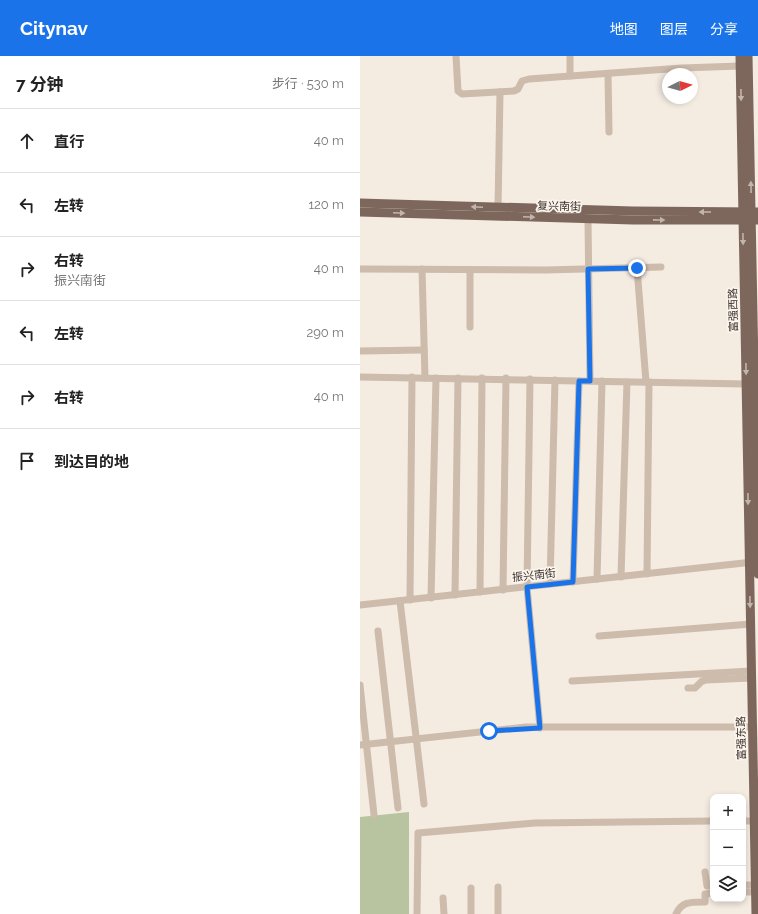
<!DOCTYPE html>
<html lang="zh">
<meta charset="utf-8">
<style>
:root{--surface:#fff;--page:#f6f6f6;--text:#222;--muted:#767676;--line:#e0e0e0;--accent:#1a73e8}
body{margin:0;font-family:Raleway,"Noto Sans SC",sans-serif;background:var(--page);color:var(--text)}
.controls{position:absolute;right:12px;bottom:12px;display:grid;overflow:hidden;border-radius:8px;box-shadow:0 2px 6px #0003}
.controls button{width:36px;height:36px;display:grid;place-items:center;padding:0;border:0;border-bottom:1px solid var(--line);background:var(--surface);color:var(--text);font:20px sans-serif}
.compass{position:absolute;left:302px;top:12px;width:36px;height:36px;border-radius:50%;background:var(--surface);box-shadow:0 2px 6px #0003;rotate:85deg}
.stop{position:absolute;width:12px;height:12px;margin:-9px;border:3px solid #1a73e8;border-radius:50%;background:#fff}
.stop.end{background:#1a73e8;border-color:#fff;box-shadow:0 1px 4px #0008}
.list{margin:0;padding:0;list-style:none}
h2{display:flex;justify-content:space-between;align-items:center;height:52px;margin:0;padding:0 16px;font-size:17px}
h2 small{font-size:13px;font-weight:400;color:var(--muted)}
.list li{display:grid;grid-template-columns:26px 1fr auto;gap:12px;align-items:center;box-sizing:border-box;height:64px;padding:0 16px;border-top:1px solid var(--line)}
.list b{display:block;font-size:15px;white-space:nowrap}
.list p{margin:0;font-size:13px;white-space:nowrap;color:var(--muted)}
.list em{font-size:13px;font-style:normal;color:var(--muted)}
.icon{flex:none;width:22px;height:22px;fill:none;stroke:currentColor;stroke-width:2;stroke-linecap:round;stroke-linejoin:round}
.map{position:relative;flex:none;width:398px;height:858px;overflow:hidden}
header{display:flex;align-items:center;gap:24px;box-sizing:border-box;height:56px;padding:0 20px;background:var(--accent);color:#fff}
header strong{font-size:19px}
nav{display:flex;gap:22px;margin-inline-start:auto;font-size:14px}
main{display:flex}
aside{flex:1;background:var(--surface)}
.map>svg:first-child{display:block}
.green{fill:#b8c4a0}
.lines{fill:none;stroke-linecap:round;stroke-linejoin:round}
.minor{stroke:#cdbbac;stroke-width:7}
.major{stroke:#7d675c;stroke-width:9}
.oneway{fill:#c2b5ac}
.route{stroke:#1a73e8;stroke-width:5}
.labels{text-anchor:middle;stroke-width:3.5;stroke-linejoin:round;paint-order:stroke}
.street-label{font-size:11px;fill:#3b302b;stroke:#fbf5ee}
</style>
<header>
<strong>Citynav</strong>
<nav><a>地图</a><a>图层</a><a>分享</a></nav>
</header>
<main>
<aside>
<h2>7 分钟<small>步行 · 530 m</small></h2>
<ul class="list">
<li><svg class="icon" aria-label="ahead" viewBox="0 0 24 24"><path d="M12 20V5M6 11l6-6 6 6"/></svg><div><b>直行</b></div><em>40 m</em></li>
<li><svg class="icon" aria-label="left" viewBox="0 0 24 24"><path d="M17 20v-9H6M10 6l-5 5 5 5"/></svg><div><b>左转</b></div><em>120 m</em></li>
<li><svg class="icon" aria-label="right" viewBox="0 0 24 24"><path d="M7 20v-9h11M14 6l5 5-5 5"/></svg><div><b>右转</b><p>振兴南街</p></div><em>40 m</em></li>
<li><svg class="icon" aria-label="left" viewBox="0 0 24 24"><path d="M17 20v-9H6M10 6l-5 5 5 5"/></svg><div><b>左转</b></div><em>290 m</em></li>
<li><svg class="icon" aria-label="right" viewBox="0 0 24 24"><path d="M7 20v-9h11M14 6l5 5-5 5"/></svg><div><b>右转</b></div><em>40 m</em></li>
<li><svg class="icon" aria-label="arrive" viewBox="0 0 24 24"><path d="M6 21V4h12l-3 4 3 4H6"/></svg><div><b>到达目的地</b></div></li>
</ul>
</aside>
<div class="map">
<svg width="398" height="858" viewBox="0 0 398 858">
<rect width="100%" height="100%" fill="#f4ebe1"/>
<polygon class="green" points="49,756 49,858 0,858 0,761"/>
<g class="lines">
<g class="minor">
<polyline points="96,0 98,35 102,38 154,35 158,33 162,25 169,23 322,12 380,10"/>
<polyline points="210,0 210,20"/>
<polyline points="248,18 249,76"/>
<polyline points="138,152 140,36"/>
<polyline points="228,163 230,325"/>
<polyline points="277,212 286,326"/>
<polyline points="0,213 186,214 301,211"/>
<polyline points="62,213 65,322"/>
<polyline points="110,214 110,271"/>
<polyline points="0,295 64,294"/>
<polyline points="0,321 386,328"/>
<polyline points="170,323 167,531 180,672"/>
<polyline points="287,518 289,326"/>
<polyline points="261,521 267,326"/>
<polyline points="237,523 242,325"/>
<polyline points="213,526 219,325"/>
<polyline points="190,528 195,324"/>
<polyline points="143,534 146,322"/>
<polyline points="120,536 122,322"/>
<polyline points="95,539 98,322"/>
<polyline points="71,542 76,322"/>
<polyline points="50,544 52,321"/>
<polyline points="40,545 64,748"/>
<polyline points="0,549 393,506"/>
<polyline points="18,575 38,752"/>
<polyline points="239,580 391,568"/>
<polyline points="212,625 391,615"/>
<polyline points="0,629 14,759"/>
<polyline points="328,632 335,632 342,625 346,624 391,622"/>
<polyline points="0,689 166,671 392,671"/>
<polyline points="383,765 394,765"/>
<polyline points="345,816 347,830 353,830"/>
<polyline points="383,829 395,829"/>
<polyline points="138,831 138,858"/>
<polyline points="111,832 111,858"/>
<polyline points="383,836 395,836"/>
<polyline points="83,842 84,858"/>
<polyline points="57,858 58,777 175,767 353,765"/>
<path d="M316,858c6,-13 16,-12 29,-12v-8l8,-1"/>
</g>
<g class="major">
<polyline points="380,0 396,858"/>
<polyline points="388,0 398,518"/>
<polyline points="0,147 273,155 398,156"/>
<polyline points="0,156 273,164 398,164"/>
</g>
</g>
<defs><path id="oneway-solid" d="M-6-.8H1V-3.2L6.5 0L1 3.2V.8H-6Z"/></defs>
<g class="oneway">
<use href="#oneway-solid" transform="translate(381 39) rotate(89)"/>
<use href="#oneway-solid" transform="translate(391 131) rotate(-91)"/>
<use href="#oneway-solid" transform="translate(117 151) rotate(-178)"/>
<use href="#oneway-solid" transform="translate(345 156) rotate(-180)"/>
<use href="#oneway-solid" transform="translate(39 157) rotate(2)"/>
<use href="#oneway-solid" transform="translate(169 161) rotate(2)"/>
<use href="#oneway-solid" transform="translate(299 164) rotate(1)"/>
<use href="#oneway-solid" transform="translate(383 183) rotate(89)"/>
<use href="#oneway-solid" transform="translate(386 313) rotate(89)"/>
<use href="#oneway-solid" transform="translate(388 443) rotate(89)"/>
<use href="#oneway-solid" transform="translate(390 546) rotate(89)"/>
</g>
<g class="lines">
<polyline class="route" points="129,675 180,672 167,531 213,526 219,325 230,325 228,213 277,212"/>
</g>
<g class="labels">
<g class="street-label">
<text transform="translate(199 150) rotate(1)" y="4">复兴南街</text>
<text transform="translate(373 254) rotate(-91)" y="4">富强西路</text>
<text transform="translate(174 519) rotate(-6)" y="4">振兴南街</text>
<text transform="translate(381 682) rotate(-91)" y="4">富强东路</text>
</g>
</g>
</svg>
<div class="controls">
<button>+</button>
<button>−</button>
<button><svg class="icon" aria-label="layers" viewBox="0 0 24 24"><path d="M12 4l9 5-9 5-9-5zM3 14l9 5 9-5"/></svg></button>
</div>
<svg class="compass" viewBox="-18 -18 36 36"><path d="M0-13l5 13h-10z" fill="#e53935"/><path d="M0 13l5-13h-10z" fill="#767676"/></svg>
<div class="stop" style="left:129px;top:675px"></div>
<div class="stop end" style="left:277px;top:212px"></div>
</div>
</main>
